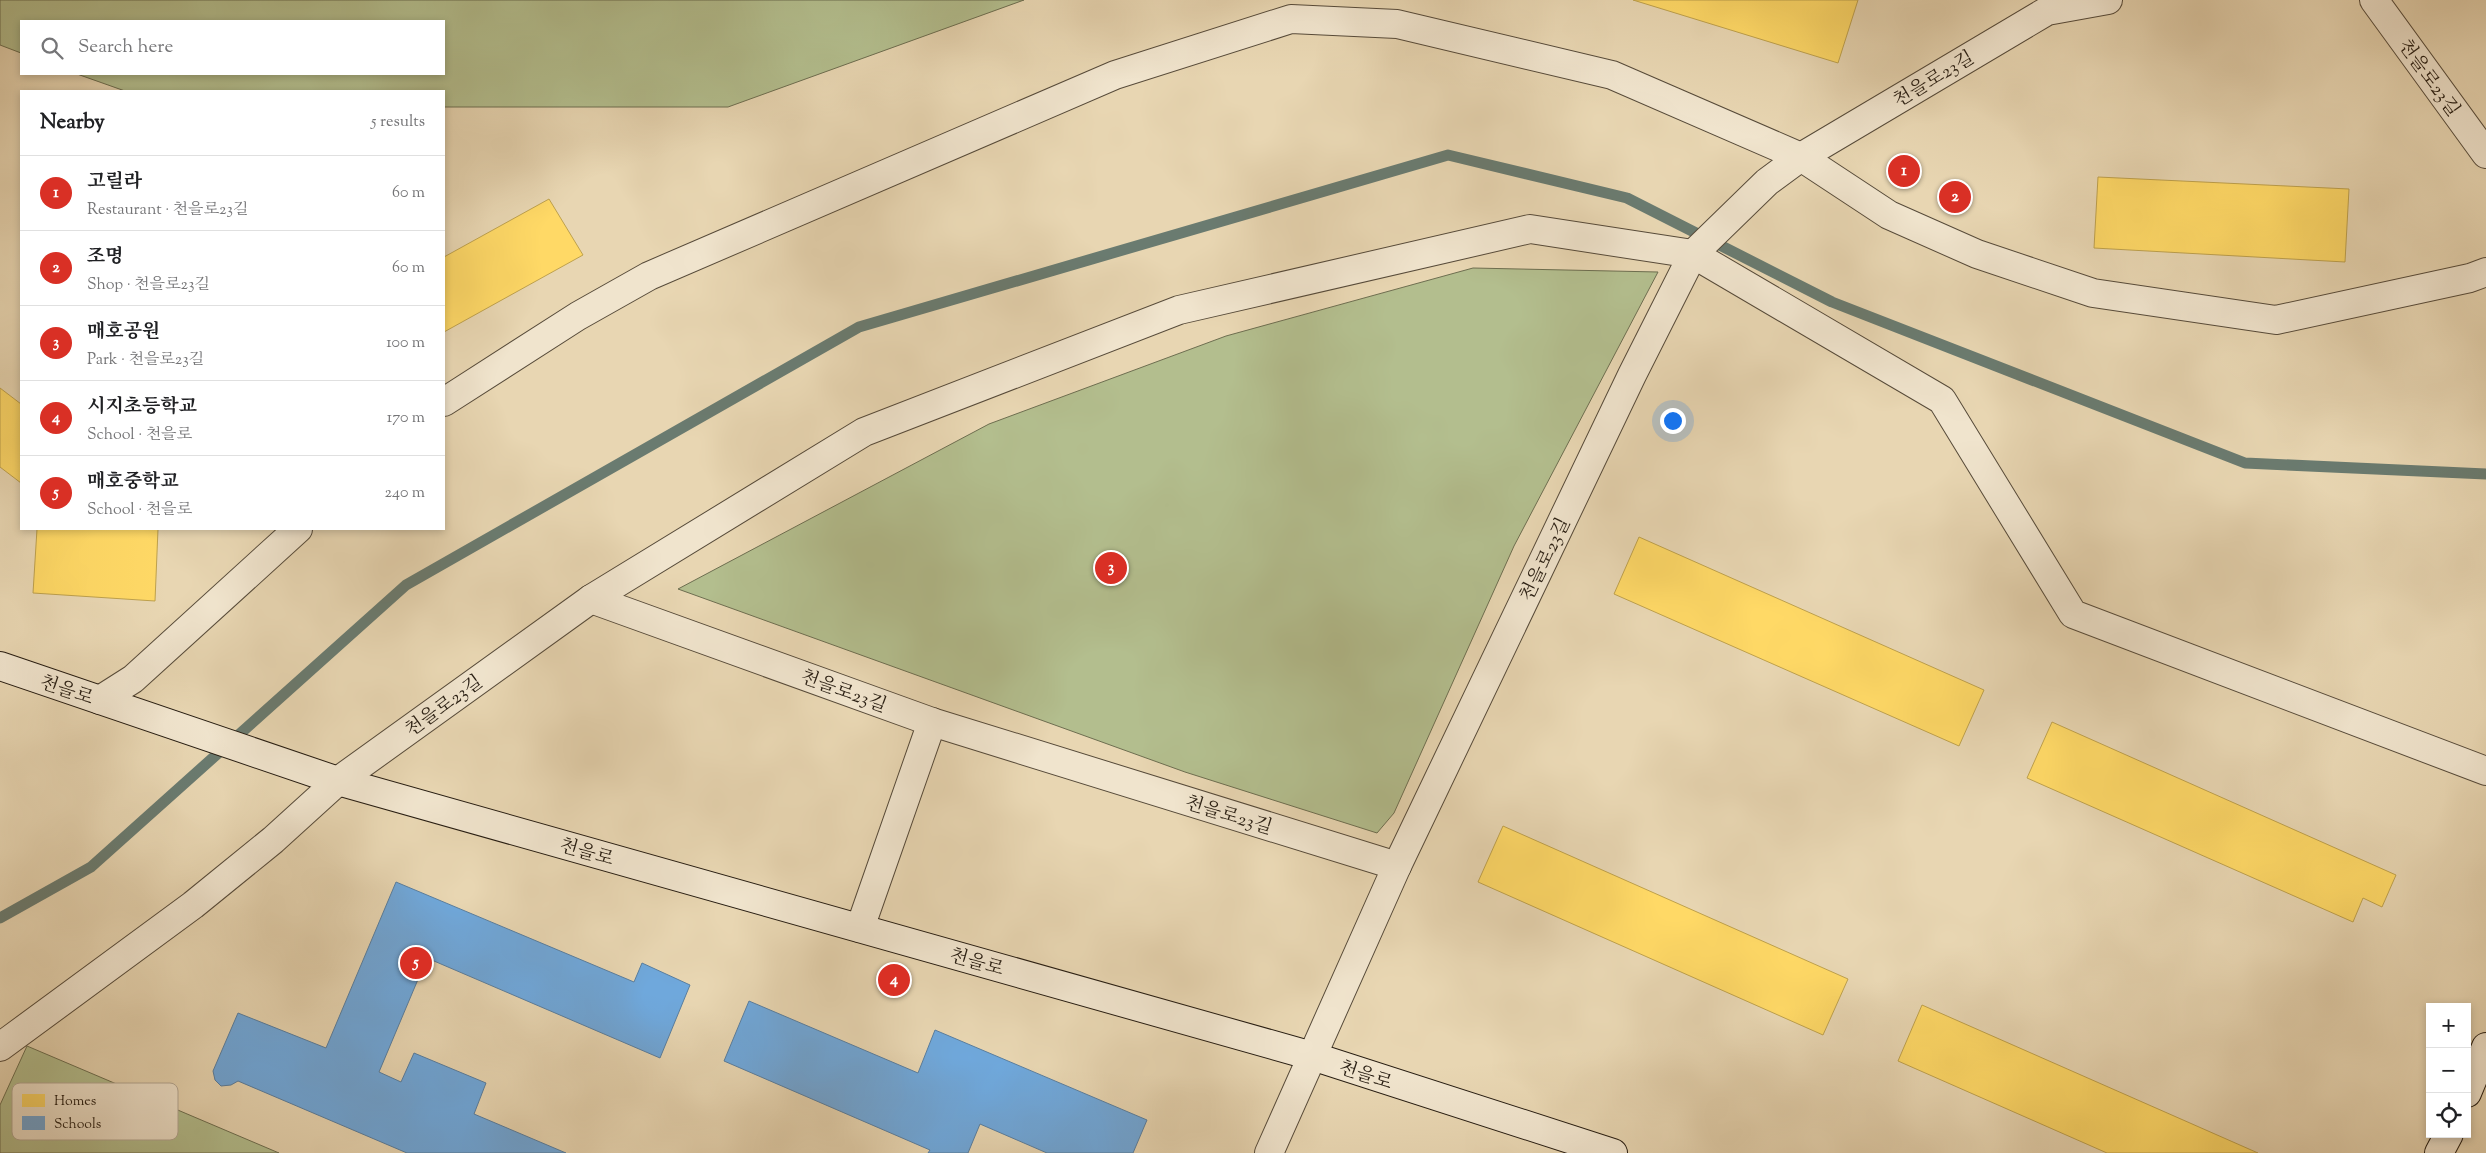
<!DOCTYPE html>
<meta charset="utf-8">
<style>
:root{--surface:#fff;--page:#f6f6f6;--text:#202124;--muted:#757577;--line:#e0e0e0;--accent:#d93025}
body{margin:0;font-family:"Sorts Mill Goudy","Noto Serif KR",serif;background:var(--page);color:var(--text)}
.controls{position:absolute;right:15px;bottom:15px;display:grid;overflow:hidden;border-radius:0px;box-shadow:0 2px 8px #0003}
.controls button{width:45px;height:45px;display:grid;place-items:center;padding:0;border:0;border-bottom:1px solid var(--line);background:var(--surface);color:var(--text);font:25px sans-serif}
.you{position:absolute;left:1672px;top:420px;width:18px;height:18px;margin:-12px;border:4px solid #fff;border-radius:50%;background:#1a73e8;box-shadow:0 0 0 8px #1a73e833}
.badge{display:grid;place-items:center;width:32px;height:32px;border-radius:50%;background:var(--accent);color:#fff;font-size:16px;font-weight:700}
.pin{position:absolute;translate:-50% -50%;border:2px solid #fff;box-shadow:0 1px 5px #0006}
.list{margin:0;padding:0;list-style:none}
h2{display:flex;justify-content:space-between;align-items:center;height:65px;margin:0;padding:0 20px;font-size:21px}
h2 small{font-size:16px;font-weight:400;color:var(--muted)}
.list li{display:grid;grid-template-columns:32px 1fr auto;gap:15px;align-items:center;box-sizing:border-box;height:75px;padding:0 20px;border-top:1px solid var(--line)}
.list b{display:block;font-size:19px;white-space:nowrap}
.list p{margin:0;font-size:16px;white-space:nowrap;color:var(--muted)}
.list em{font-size:16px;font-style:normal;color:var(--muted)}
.icon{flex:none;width:28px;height:28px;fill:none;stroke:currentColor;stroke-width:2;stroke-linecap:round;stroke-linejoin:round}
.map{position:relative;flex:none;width:2486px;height:1153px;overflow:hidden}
.search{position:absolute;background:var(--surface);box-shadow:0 2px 8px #0003;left:20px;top:20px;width:425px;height:55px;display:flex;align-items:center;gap:12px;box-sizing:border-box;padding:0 18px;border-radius:0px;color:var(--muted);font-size:19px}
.panel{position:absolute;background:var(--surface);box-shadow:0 2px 8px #0003;left:20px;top:90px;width:425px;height:440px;border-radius:0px}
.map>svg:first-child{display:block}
.green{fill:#b3be8e;stroke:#6d6e50}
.homes{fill:#ffd966;stroke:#bea14d}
.schools{fill:#6fa8dc;stroke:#597e9f}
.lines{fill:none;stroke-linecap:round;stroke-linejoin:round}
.stream{stroke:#6a7b70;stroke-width:11}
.street-casing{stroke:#574b3a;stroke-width:30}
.secondary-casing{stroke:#271d12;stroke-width:30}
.street{stroke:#f0e4cd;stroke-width:28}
.secondary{stroke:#f0e4cd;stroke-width:28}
.labels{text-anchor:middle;stroke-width:5;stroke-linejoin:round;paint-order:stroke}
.street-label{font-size:19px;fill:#271d12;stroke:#f0e4cd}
.key{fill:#f0e4cd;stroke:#b4a895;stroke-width:1}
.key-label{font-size:14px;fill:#271d12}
</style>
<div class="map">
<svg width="2486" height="1153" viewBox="0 0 2486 1153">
<rect width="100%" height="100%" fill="#e8d6b2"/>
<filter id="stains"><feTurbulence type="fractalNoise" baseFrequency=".004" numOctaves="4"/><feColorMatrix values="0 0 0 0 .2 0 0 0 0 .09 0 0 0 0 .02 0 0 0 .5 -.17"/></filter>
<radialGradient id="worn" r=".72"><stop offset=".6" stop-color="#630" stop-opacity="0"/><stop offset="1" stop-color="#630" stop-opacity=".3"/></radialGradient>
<g class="green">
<polygon points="0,0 1024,0 728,107 444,107 444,91 125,91 77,74 444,74 444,21 21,21 21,53 0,45"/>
<polygon points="1473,268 1658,272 1514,546 1394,813 1377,833 1185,772 678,589 989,424 1226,336"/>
<polygon points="27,1046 279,1153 0,1153 0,1105"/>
</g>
<g class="homes">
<polygon points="1633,0 1858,0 1838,63"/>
<polygon points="2098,177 2349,189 2345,262 2094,248"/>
<polygon points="549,199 583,255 444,332 444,257"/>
<polygon points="0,388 21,404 21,483 0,467"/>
<polygon points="37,529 158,529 155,601 33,593"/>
<polygon points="1639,537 1984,690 1959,746 1614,594"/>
<polygon points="2052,722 2396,875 2382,907 2363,898 2353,922 2027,778"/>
<polygon points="1503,826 1848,979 1823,1035 1478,882"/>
<polygon points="1922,1005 2258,1153 2107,1153 1898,1061"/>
</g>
<g class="schools">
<polygon points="396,882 634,982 642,963 690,985 660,1058 427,958 379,1072 401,1082 414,1053 486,1083 474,1114 566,1153 407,1153 238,1081 231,1085 221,1086 215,1080 213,1071 238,1013 326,1048"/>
<polygon points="749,1001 918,1073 935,1030 1147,1120 1133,1153 1047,1153 980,1124 968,1153 928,1153 930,1150 724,1061"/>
</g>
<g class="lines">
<polyline class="stream" points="0,918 91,867 406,585 859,327 1448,155 1627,198 1832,302 2245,463 2486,474"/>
<g class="street-casing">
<g id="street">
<polyline points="2374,0 2486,154"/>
<polyline points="444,402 578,316 649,276 1115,75 1291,19 1397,24 1612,75 1801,157 1889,215 1977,254 2093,293 2276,320 2470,278 2486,272"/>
<polyline points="591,599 932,722 1397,866"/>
<polyline points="100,700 133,679 298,529"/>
<polyline points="860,928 932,722"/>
<polyline points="0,1047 193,905 273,840 338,781 591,599 864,432 1179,310 1530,229 1693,254 1942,400 2073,614 2486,771"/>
<polyline points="1269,1153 1397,866 1632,375 1693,254 1767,182 1801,157 2047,11 2108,0"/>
</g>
</g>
<g class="secondary-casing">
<g id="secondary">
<polyline points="0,666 338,781 1312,1056 1613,1153"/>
<polyline points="2467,1093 2486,1047"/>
<polyline points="2439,1153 2449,1134"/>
</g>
</g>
<use href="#street" class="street"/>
<use href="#secondary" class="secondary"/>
</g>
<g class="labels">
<g class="street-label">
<text transform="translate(2430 77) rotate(54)" y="7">천을로23길</text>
<text transform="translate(1933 78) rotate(-31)" y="7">천을로23길</text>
<text transform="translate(1544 559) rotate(-64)" y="7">천을로23길</text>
<text transform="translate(67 689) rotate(19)" y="7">천을로</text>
<text transform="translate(844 690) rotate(20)" y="7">천을로23길</text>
<text transform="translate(443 705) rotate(-36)" y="7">천을로23길</text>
<text transform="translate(1229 814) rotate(17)" y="7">천을로23길</text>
<text transform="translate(587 851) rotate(16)" y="7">천을로</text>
<text transform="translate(977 961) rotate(16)" y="7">천을로</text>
<text transform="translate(1366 1074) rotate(18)" y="7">천을로</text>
</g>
</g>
<rect x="12" y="1083" width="166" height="57" rx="8" class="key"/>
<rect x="22" y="1094" width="23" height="13" fill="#ffd966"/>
<rect x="22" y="1116" width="23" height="14" fill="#6fa8dc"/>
<g class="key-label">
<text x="54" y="1105">Homes</text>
<text x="54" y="1128">Schools</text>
</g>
<rect width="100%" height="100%" filter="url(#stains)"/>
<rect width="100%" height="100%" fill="url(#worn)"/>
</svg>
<div class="controls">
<button>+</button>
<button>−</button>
<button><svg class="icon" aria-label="locate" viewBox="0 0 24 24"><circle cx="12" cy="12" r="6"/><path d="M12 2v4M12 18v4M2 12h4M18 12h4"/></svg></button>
</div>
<div class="you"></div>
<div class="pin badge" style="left:1904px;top:171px">1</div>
<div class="pin badge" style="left:1955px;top:197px">2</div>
<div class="pin badge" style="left:1111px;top:568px">3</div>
<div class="pin badge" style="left:894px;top:980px">4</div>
<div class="pin badge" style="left:416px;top:963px">5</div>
<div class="search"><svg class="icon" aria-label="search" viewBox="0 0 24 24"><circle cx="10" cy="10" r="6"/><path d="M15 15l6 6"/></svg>Search here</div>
<section class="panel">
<h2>Nearby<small>5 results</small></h2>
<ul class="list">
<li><span class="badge">1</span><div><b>고릴라</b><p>Restaurant · 천을로23길</p></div><em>60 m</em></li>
<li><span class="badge">2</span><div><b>조명</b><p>Shop · 천을로23길</p></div><em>60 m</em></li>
<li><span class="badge">3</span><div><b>매호공원</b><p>Park · 천을로23길</p></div><em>100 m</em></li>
<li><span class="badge">4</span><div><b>시지초등학교</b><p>School · 천을로</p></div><em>170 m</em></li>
<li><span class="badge">5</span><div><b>매호중학교</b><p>School · 천을로</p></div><em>240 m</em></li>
</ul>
</section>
</div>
